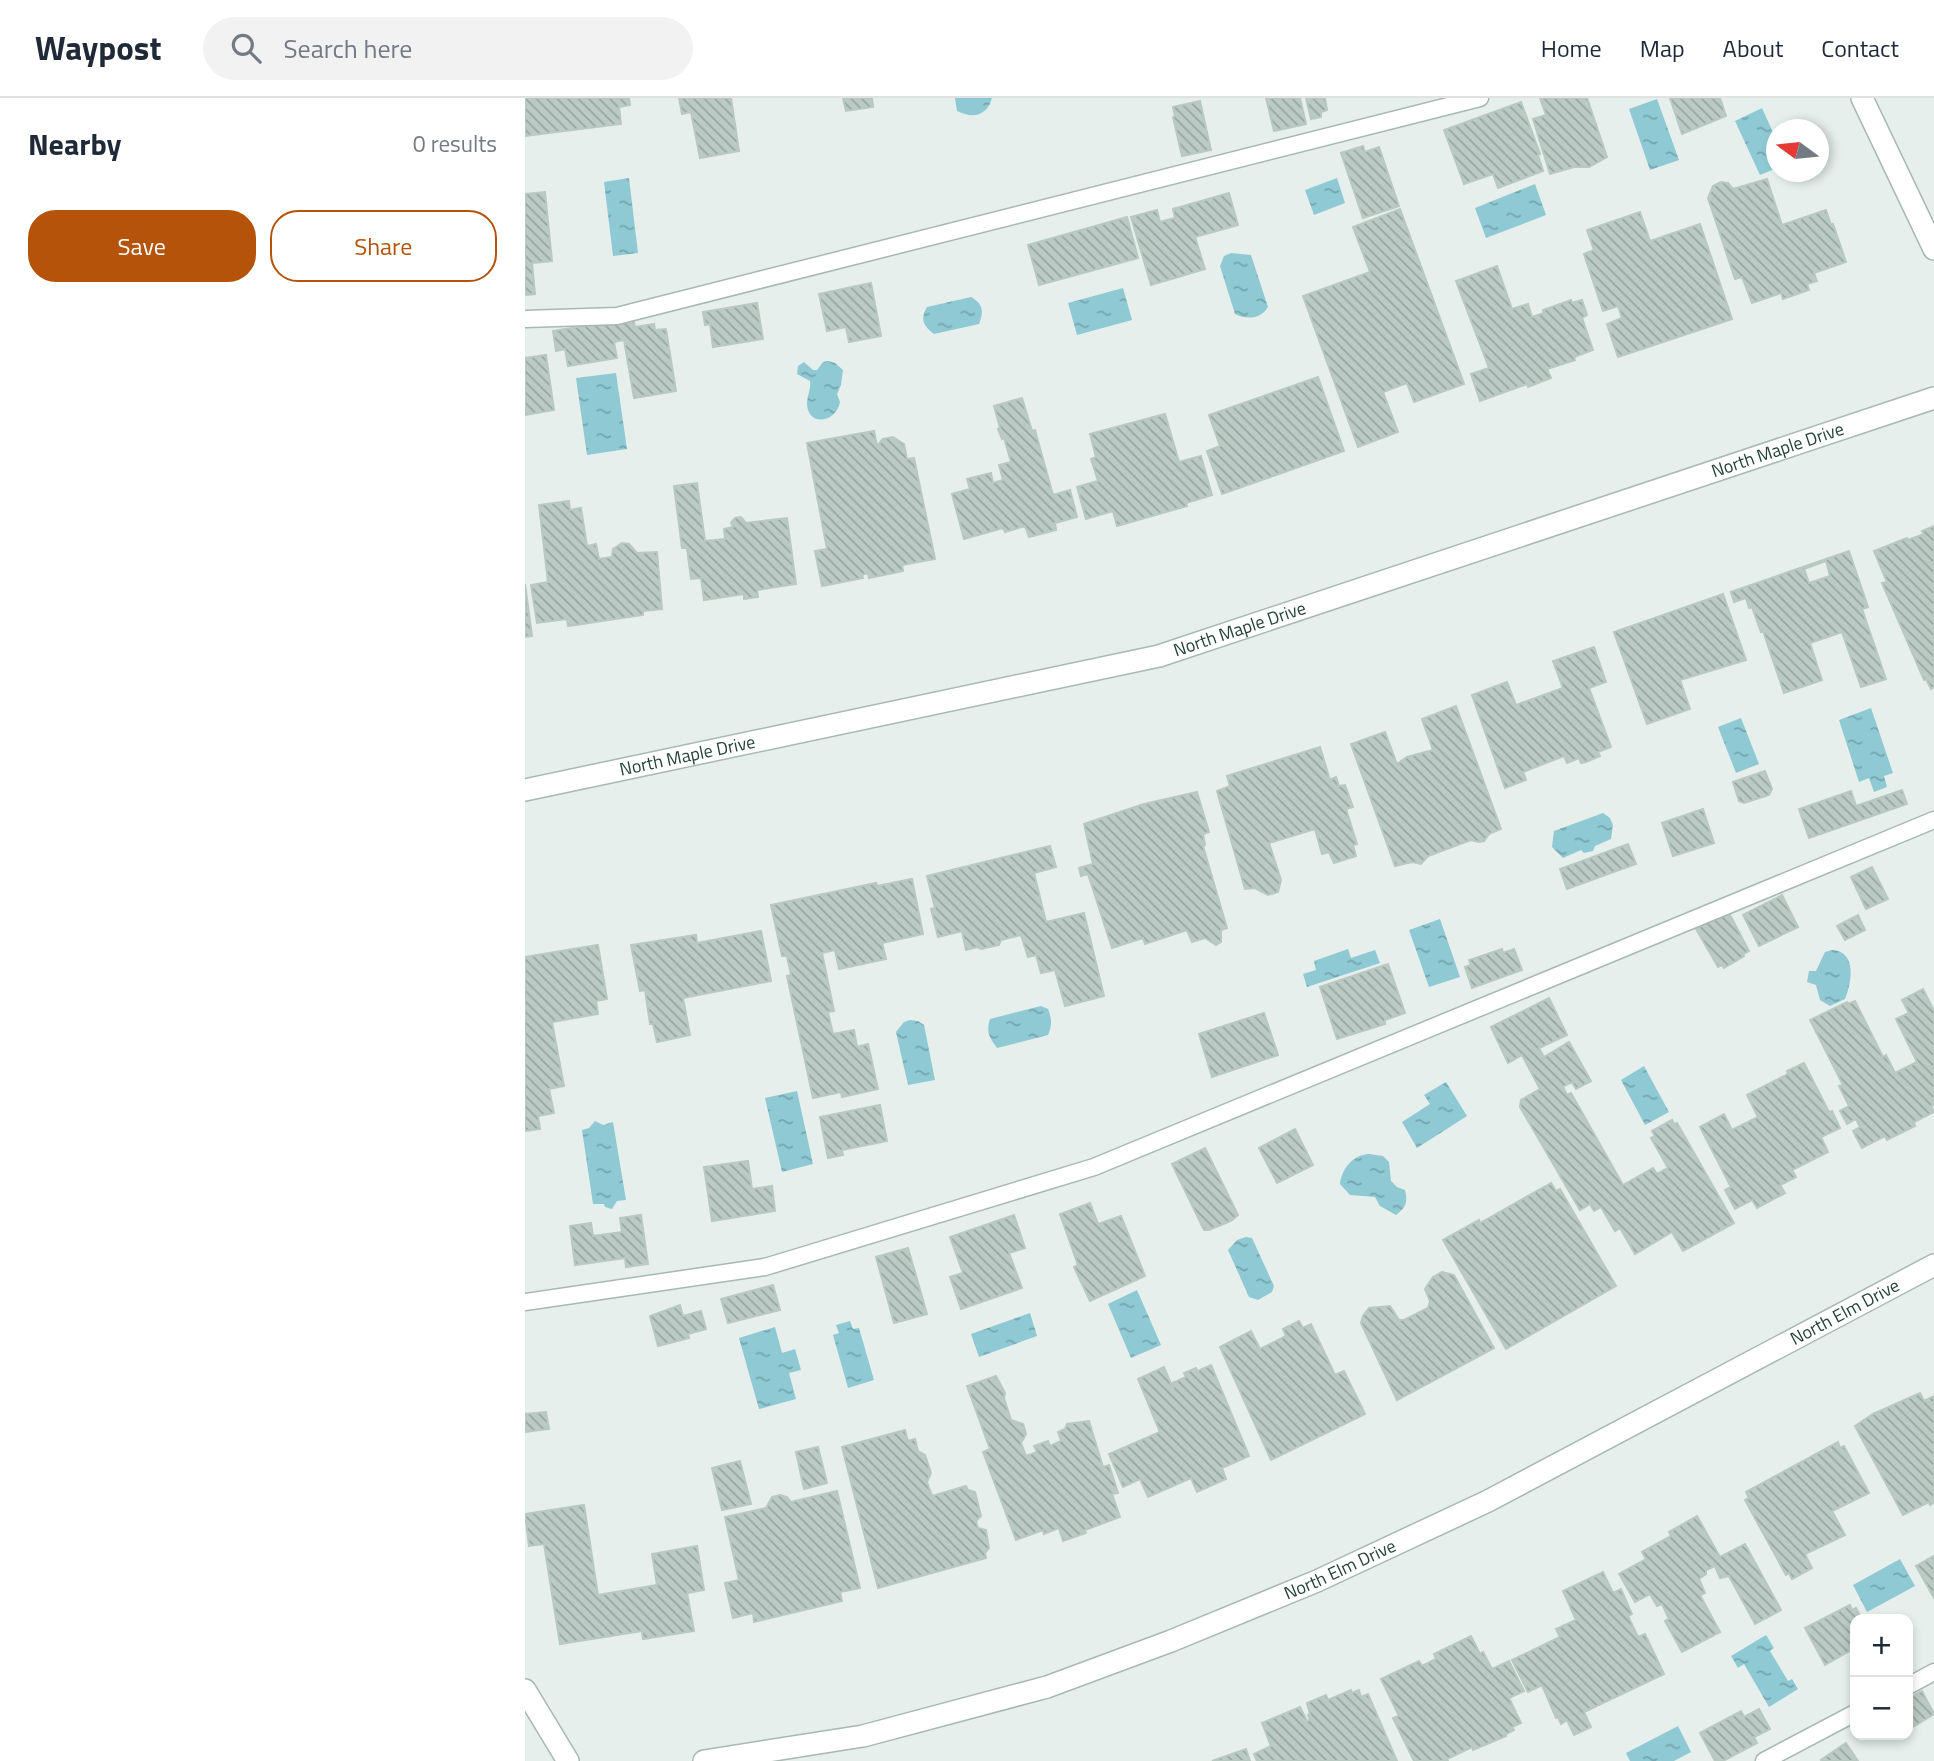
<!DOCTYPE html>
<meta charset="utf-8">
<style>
:root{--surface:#fff;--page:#f2f2f3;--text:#1f2937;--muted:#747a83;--line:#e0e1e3;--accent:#b45309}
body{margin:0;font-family:"Titillium Web",sans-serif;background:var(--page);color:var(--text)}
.controls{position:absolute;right:21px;bottom:21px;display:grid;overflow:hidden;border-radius:14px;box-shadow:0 4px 10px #0003}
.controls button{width:63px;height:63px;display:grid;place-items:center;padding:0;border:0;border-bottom:2px solid var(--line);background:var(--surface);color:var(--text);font:35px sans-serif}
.compass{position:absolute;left:1241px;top:21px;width:63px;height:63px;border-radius:50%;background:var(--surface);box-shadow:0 4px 10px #0003;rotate:285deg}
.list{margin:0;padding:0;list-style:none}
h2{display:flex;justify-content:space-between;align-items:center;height:91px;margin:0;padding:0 28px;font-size:30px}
h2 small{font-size:23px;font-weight:400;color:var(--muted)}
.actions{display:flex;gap:14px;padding:21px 28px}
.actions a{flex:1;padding:16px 0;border:2px solid var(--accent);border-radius:28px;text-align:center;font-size:24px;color:var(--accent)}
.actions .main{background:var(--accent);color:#fff}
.icon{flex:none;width:38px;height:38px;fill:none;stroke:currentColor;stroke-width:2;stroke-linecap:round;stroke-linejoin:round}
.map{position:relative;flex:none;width:1409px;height:1663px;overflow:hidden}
header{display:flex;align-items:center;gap:42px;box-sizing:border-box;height:98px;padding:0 35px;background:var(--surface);border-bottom:2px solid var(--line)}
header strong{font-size:33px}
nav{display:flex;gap:38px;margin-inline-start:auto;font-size:24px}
.search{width:490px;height:63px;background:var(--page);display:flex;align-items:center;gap:18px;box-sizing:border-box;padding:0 24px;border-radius:38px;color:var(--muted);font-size:26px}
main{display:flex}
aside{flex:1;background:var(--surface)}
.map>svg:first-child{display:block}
.water{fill:url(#water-ripples)}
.building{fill:url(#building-back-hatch);stroke:#b8c9c2;stroke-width:2;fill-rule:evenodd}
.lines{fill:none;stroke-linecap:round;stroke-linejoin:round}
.lane-casing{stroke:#a8b8b2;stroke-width:19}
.street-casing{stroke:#a8b8b2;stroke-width:24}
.lane{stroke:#fff;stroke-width:16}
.street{stroke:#fff;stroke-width:21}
.labels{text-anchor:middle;stroke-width:6;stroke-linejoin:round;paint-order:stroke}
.street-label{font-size:18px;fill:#24423a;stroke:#f7fbf9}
</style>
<header>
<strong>Waypost</strong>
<div class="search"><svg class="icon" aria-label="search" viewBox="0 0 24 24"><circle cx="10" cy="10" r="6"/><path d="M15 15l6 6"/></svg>Search here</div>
<nav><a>Home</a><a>Map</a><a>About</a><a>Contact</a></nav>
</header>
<main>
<aside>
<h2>Nearby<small>0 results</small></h2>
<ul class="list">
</ul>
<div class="actions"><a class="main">Save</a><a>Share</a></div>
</aside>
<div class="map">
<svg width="1409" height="1663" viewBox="0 0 1409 1663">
<defs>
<pattern id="water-ripples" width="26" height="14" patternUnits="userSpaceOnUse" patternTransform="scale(1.75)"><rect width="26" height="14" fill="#8ec9d4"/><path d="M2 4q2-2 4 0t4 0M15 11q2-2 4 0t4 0" fill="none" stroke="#74a5ad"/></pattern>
<pattern id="building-back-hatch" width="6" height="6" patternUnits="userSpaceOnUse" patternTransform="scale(1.75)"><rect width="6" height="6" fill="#bbcac4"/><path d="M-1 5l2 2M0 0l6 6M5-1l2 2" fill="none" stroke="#98a6a0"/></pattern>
</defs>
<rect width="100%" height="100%" fill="#e6efeb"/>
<g class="water">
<path d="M430,0h37c-5,18 -19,21 -35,13z"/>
<polygon points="1132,1 1154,62 1125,72 1104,11"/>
<polygon points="1237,10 1251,41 1252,70 1235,77 1210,23"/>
<polygon points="104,80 113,155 88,158 79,84"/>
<polygon points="812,80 820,105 789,117 780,92"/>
<polygon points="1010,86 1021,117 961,140 950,110"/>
<path d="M706,155l20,2 17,52c-7,12 -21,13 -33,7l-15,-48 4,-10z"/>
<polygon points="598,190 607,222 552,237 543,205"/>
<path d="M446,199c12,7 13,14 8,27l-45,10c-11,-8 -14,-15 -7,-27z"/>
<path d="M303,263l7,2 8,7 -2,15 -4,9 3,8c-4,21 -32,25 -33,2 0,-8 4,-14 3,-23l-13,-7 1,-8 6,-4 9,8h4l6,-8z"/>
<polygon points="91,275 102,351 62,357 51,280"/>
<polygon points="1346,610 1368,675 1359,678 1362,689 1349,694 1344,680 1334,684 1314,622"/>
<polygon points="1216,620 1234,666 1211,675 1193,629"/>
<polygon points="1078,715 1085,720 1088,727 1086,741 1070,748 1068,753 1059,755 1056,752 1038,760 1027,749 1029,733"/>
<polygon points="915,821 935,879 904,889 884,832"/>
<polygon points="823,851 826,860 850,852 855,865 782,889 778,876 791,872 789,863"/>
<path d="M1307,852c25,1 20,33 13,49l-15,7 -10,-6 -4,-15 -9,-3 2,-11h7l9,-19z"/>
<path d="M516,908l7,3c4,10 4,16 0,26l-51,13c-8,-10 -11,-17 -7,-29z"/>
<polygon points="385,922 393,923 399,927 410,982 383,987 371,934 379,924"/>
<polygon points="1119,968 1144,1014 1120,1027 1096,982"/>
<polygon points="921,984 942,1018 892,1050 877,1024 905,1006 899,997"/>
<polygon points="272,993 288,1066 257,1074 240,1000"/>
<polygon points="70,1023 78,1027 88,1024 101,1102 92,1103 87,1111 80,1109 79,1106 68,1106 57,1032 64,1030"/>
<path d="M844,1056l14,2 6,6 2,19 6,6 8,3c3,13 1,17 -9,25l-16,-9 -5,-9 -25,-2 -10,-11c2,-16 13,-29 29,-30z"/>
<polygon points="721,1139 727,1140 749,1188 747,1194 733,1202 724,1199 703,1152 712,1142"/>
<polygon points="612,1192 636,1247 606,1260 583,1206"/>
<polygon points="505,1215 512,1238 454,1259 446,1236"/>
<polygon points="325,1223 328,1231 334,1230 349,1282 323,1290 308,1237 314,1235 311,1227"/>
<polygon points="250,1229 257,1255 270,1251 276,1272 264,1275 271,1301 234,1311 214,1240"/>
<polygon points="1375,1461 1390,1488 1342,1514 1328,1487"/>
<polygon points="1241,1537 1249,1550 1245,1553 1263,1583 1267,1581 1273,1591 1244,1609 1219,1566 1213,1570 1206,1558"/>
<polygon points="1153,1628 1166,1654 1149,1663 1105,1663 1101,1655"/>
</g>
<g class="building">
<polygon points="0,0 104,0 105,7 94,9 96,26 0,38"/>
<polygon points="154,0 206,0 214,53 175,60 166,14 157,16"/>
<polygon points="318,0 347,0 348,9 321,13"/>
<polygon points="741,0 775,0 781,26 749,33"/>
<polygon points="781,0 800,0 802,12 796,14 796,19 786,21"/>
<polygon points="1015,0 1062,0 1082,59 1064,69 1049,69 1025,76 1008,21 1021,17"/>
<polygon points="1145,0 1195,0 1201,18 1157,36"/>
<polygon points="675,3 686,52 657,58 648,19 650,18 648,9"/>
<polygon points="996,4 1015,56 1013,57 1018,73 973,90 968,76 939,86 919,32"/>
<polygon points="838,48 840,54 854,49 874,108 838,120 816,55"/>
<polygon points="1242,81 1257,127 1301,112 1306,127 1308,126 1321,164 1289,175 1292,183 1282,186 1284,192 1258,201 1256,195 1227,205 1217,179 1210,181 1183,100 1188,88 1196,84 1203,85 1208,91"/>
<polygon points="20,94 27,163 7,165 10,196 0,197 0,96"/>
<polygon points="704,95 713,127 670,139 680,171 626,187 606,119 632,112 635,124 650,120 648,111"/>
<polygon points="875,111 939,286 889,304 882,285 858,294 873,334 833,349 778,198 845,174 828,129"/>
<polygon points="1115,114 1125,143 1175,126 1207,221 1093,259 1082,226 1097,220 1093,208 1078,213 1059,156 1069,152 1062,132"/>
<polygon points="602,119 613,160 514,187 503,147"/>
<polygon points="972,168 987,211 1003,206 1007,219 1019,215 1018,212 1046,202 1047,205 1057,202 1062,217 1057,220 1068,252 1049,259 1050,262 1022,271 1026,280 1003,289 1002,286 955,303 946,276 964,270 931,183"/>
<polygon points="346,185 356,238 324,244 321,229 302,233 294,196"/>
<polygon points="232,205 238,241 188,249 185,226 180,227 178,214"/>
<polygon points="108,220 110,229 129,226 130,232 141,231 151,293 109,300 99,242 89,244 92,260 43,268 40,251 31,253 28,233"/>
<polygon points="21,257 29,312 0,317 0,260"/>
<polygon points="793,279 819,353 697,396 682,353 695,348 684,317"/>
<polygon points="497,300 507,333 510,332 528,397 545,392 552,419 530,425 531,432 504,439 500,428 480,434 478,430 439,441 427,396 445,391 442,381 466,375 468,385 478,382 474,367 486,364 479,340 477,341 473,331 475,330 469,308"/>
<polygon points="640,316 654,364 676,358 687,397 661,405 662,408 592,428 588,413 561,421 552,389 573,383 566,361 571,359 565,336"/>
<polygon points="349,333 352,348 358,341 368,339 379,346 382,361 389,360 410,461 377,467 378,473 344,480 343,475 337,477 338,480 297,488 290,453 302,451 282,345"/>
<polygon points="172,385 180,443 200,441 199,431 208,429 206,425 210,420 216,419 221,425 262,420 271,486 232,492 233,499 219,501 219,496 179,502 176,480 166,481 162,450 157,450 149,388"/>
<polygon points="44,403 45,412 56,410 62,448 71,446 74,461 87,459 88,451 97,445 104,446 112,455 132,454 137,511 118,513 118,517 43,528 42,521 12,525 6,487 23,484 14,407"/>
<polygon points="1409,428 1409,589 1406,591 1401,581 1399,582 1357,485 1362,484 1349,453 1382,440 1383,442 1399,436 1397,433"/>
<path d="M1324,453l19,56 -6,2 24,70 -25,8 -19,-55 -32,11 12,37 -38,13 -21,-62 -2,1 -9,-25 -3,1 -3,-10 -12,4 -3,-10zM1301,463l4,15 -21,7 -5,-14z"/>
<polygon points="0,486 7,538 0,539"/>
<polygon points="1198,496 1221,562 1155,582 1165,611 1122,626 1089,534"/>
<polygon points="1069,549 1081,584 1064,590 1086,649 1073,654 1075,658 1061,664 1056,665 1054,660 1042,665 1039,658 998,674 1001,682 980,690 947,597 982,584 991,607 1038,590 1028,563"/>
<polygon points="931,608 976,731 964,736 959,743 954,744 946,742 903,758 896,766 887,764 870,768 826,646 860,634 872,666 882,659 908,652 897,621"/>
<polygon points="795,649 805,682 811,679 814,688 820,687 828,709 821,711 832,746 828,747 831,758 809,765 804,754 797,756 790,731 744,745 756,782 753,794 743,797 730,790 720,791 692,693 705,688 702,678"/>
<polygon points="1240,673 1247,691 1244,697 1219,705 1214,703 1208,684"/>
<polygon points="1377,692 1382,706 1284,740 1274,711 1326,693 1331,708"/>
<polygon points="672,694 684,734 678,736 680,747 678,748 702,830 696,832 696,844 691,847 680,840 667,844 662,832 620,846 618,840 587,850 563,776 556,778 554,770 568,766 559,726 619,706"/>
<polygon points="1178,711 1189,745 1148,758 1137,725"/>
<polygon points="1103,746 1111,766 1042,791 1035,771"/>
<polygon points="525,748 531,769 509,775 521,824 559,815 579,898 540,908 530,872 516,875 511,857 503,859 496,837 476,842 474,847 456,851 452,849 441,852 437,833 413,839 406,811 410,810 402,778"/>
<polygon points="1347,769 1363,801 1341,811 1326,779"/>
<polygon points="387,781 398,836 357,845 361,861 314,871 310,852 297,855 309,913 303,914 308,936 329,932 332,949 343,946 353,991 317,999 316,994 288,1000 262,878 266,877 262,858 257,858 246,807 351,785 352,788"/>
<polygon points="1257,797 1273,829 1234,848 1218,817"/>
<polygon points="1203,813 1224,853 1218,856 1219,858 1199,870 1197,867 1193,869 1171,831"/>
<polygon points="1333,817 1340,832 1320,842 1312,828"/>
<polygon points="236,833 246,883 158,900 165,937 132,944 128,926 125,926 120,892 115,893 106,847 171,837 172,845"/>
<polygon points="73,847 82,901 71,903 73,916 27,924 39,988 24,991 29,1015 13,1018 15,1031 0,1033 0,859"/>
<polygon points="977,851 978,855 989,851 997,872 947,890 940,869 946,867 944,862"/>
<polygon points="863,866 880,915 860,922 860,926 812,941 795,889"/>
<polygon points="1398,891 1409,913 1409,1007 1406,1008 1409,1014 1389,1024 1390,1028 1362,1042 1360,1038 1337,1050 1328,1033 1335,1029 1331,1021 1322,1026 1315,1013 1324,1008 1314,988 1318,987 1285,922 1322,904 1323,906 1330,903 1358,959 1361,957 1370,975 1392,964 1371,921 1384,915 1377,902"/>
<polygon points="1024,900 1042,937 1014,950 1019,959 1044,944 1066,983 1051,991 1047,984 1038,989 1042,997 1046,995 1098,1087 1128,1070 1132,1076 1143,1070 1126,1040 1130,1038 1127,1033 1147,1022 1149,1026 1152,1025 1209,1125 1158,1153 1147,1134 1110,1156 1095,1130 1090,1133 1076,1109 1069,1113 1065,1106 1055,1112 995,1009 996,1002 1015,991 997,957 983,965 966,929"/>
<polygon points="739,915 753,957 687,979 674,936"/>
<polygon points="1279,965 1304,1014 1307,1013 1315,1030 1296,1039 1303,1054 1267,1072 1271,1079 1255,1087 1260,1095 1232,1110 1227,1102 1210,1111 1200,1092 1206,1089 1175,1029 1199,1016 1207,1032 1233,1019 1222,997 1263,976 1262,973"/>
<polygon points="355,1007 362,1043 317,1052 318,1057 303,1060 295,1019"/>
<polygon points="770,1031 788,1067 752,1085 734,1050"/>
<polygon points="680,1050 713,1117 706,1123 684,1132 679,1132 647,1066"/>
<polygon points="223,1063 227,1091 247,1088 250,1113 187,1123 179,1069"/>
<polygon points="1026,1085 1031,1093 1035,1091 1091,1188 981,1251 918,1142 954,1122 955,1125"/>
<polygon points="565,1105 573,1126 596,1118 620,1178 565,1203 549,1169 553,1167 535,1116"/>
<polygon points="116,1117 123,1166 101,1169 100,1160 50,1167 45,1128 66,1125 68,1138 97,1134 95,1120"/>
<polygon points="489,1117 500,1150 484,1155 497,1190 436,1211 425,1179 438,1175 425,1139"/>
<polygon points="383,1150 402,1216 369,1225 351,1159"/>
<polygon points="917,1174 929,1177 969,1250 872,1302 836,1225 838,1218 844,1210 865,1208 874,1222 879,1222 903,1210 905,1203 900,1191 908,1179"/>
<polygon points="248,1187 255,1212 203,1225 196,1201"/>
<polygon points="155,1207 158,1218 176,1213 181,1231 163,1236 164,1240 133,1248 125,1218"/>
<polygon points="774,1223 778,1230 786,1226 810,1277 819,1273 840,1316 746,1362 695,1249 726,1233 735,1251 761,1238 758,1231"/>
<polygon points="686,1267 724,1358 697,1370 701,1381 672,1394 666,1380 623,1399 615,1381 598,1389 584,1356 635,1334 613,1281 639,1269 649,1293 647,1285 661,1279 659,1275 671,1270 673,1273"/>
<polygon points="471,1278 480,1295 479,1300 486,1322 498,1326 501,1336 496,1345 501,1358 512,1354 509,1348 523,1343 525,1348 536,1343 533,1334 540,1331 542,1326 564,1323 578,1369 584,1367 593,1395 587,1396 595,1419 560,1432 561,1435 538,1443 534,1430 519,1436 518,1432 491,1442 458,1354 465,1351 442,1288"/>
<polygon points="1395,1295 1399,1303 1409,1298 1409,1405 1405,1407 1404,1404 1378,1417 1330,1328 1348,1316"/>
<polygon points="21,1314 24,1331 0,1334 0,1316"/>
<polygon points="380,1332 383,1343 390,1341 393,1353 400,1357 406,1375 402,1384 407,1398 441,1388 443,1392 450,1394 456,1418 451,1423 453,1430 461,1432 464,1450 460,1455 461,1460 353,1490 317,1349"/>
<polygon points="1313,1344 1315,1350 1319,1348 1344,1395 1307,1413 1320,1437 1280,1456 1287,1470 1267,1481 1264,1475 1261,1477 1220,1402 1224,1400 1221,1394"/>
<polygon points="293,1349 302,1385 279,1391 271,1354"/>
<polygon points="215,1363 226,1406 197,1412 187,1370"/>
<polygon points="312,1393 335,1490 315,1494 317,1503 229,1524 228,1515 208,1520 200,1485 214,1482 200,1419 241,1410 247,1399 255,1397 262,1399 266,1404"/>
<polygon points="59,1407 73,1497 132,1487 127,1456 172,1448 179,1492 162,1495 169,1533 118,1541 117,1533 35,1546 19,1446 4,1448 0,1416"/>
<polygon points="1172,1418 1195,1459 1220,1446 1256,1512 1230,1526 1204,1478 1195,1480 1190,1468 1181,1472 1181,1476 1174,1481 1180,1495 1175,1497 1195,1534 1157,1554 1140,1523 1144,1521 1137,1506 1132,1508 1125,1496 1110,1504 1094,1476 1121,1461 1117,1454 1146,1438 1144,1434"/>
<polygon points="1409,1458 1409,1500 1391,1468"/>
<polygon points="1078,1474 1088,1495 1096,1491 1107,1516 1103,1518 1113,1539 1120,1536 1139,1576 1059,1614 1066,1629 1049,1637 1042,1622 1036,1626 1033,1619 1031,1620 1017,1587 1003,1594 987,1562 1035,1539 1031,1531 1051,1522 1038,1493"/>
<polygon points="1325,1507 1327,1512 1331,1510 1337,1521 1330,1521 1330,1550 1300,1567 1280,1530"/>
<polygon points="946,1538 955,1556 958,1554 967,1571 984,1563 999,1593 984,1600 996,1625 987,1629 989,1632 981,1636 981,1638 948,1652 947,1649 922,1661 923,1663 889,1663 868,1620 874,1618 856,1581 894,1563 897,1568 911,1561 909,1556"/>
<polygon points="826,1592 827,1595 834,1592 836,1599 843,1596 872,1663 732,1663 729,1656 746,1648 737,1625 775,1609 782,1623 785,1622 783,1617 785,1616 782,1605 801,1597 803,1602"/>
<polygon points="1397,1593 1409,1616 1383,1632 1383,1601"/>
<polygon points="1234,1611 1245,1631 1229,1639 1232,1645 1198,1663 1190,1663 1175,1635 1216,1613 1219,1619"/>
<polygon points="1321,1645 1333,1663 1297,1663 1296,1662"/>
<polygon points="721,1651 725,1663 687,1663"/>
</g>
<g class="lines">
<g class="lane-casing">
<g id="lane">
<polyline points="0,221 92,218 955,0"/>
<polyline points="0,1204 240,1169 569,1069 1409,722"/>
<polyline points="1383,1588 1409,1574"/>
<polyline points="1239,1663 1330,1615"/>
</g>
</g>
<g class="street-casing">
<g id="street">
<polyline points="1337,0 1409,151"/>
<path id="s1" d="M0,692l634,-134 775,-258"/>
<polyline points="0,1592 43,1663"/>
<path id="s2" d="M179,1663l159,-25 184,-49 124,-46 146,-60 171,-80 446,-236"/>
</g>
</g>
<use href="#lane" class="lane"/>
<use href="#street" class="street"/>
</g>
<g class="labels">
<g class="street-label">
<text dy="6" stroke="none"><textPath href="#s1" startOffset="1300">North Maple Drive</textPath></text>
<text dy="6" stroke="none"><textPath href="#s1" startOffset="733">North Maple Drive</textPath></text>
<text dy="6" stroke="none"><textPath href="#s1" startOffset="166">North Maple Drive</textPath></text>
<text dy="6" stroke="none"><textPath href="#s2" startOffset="1234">North Elm Drive</textPath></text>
<text dy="6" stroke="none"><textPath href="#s2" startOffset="667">North Elm Drive</textPath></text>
</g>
</g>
</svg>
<div class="controls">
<button>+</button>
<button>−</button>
</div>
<svg class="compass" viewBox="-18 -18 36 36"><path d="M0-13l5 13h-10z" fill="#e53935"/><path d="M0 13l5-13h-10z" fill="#747a83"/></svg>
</div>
</main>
